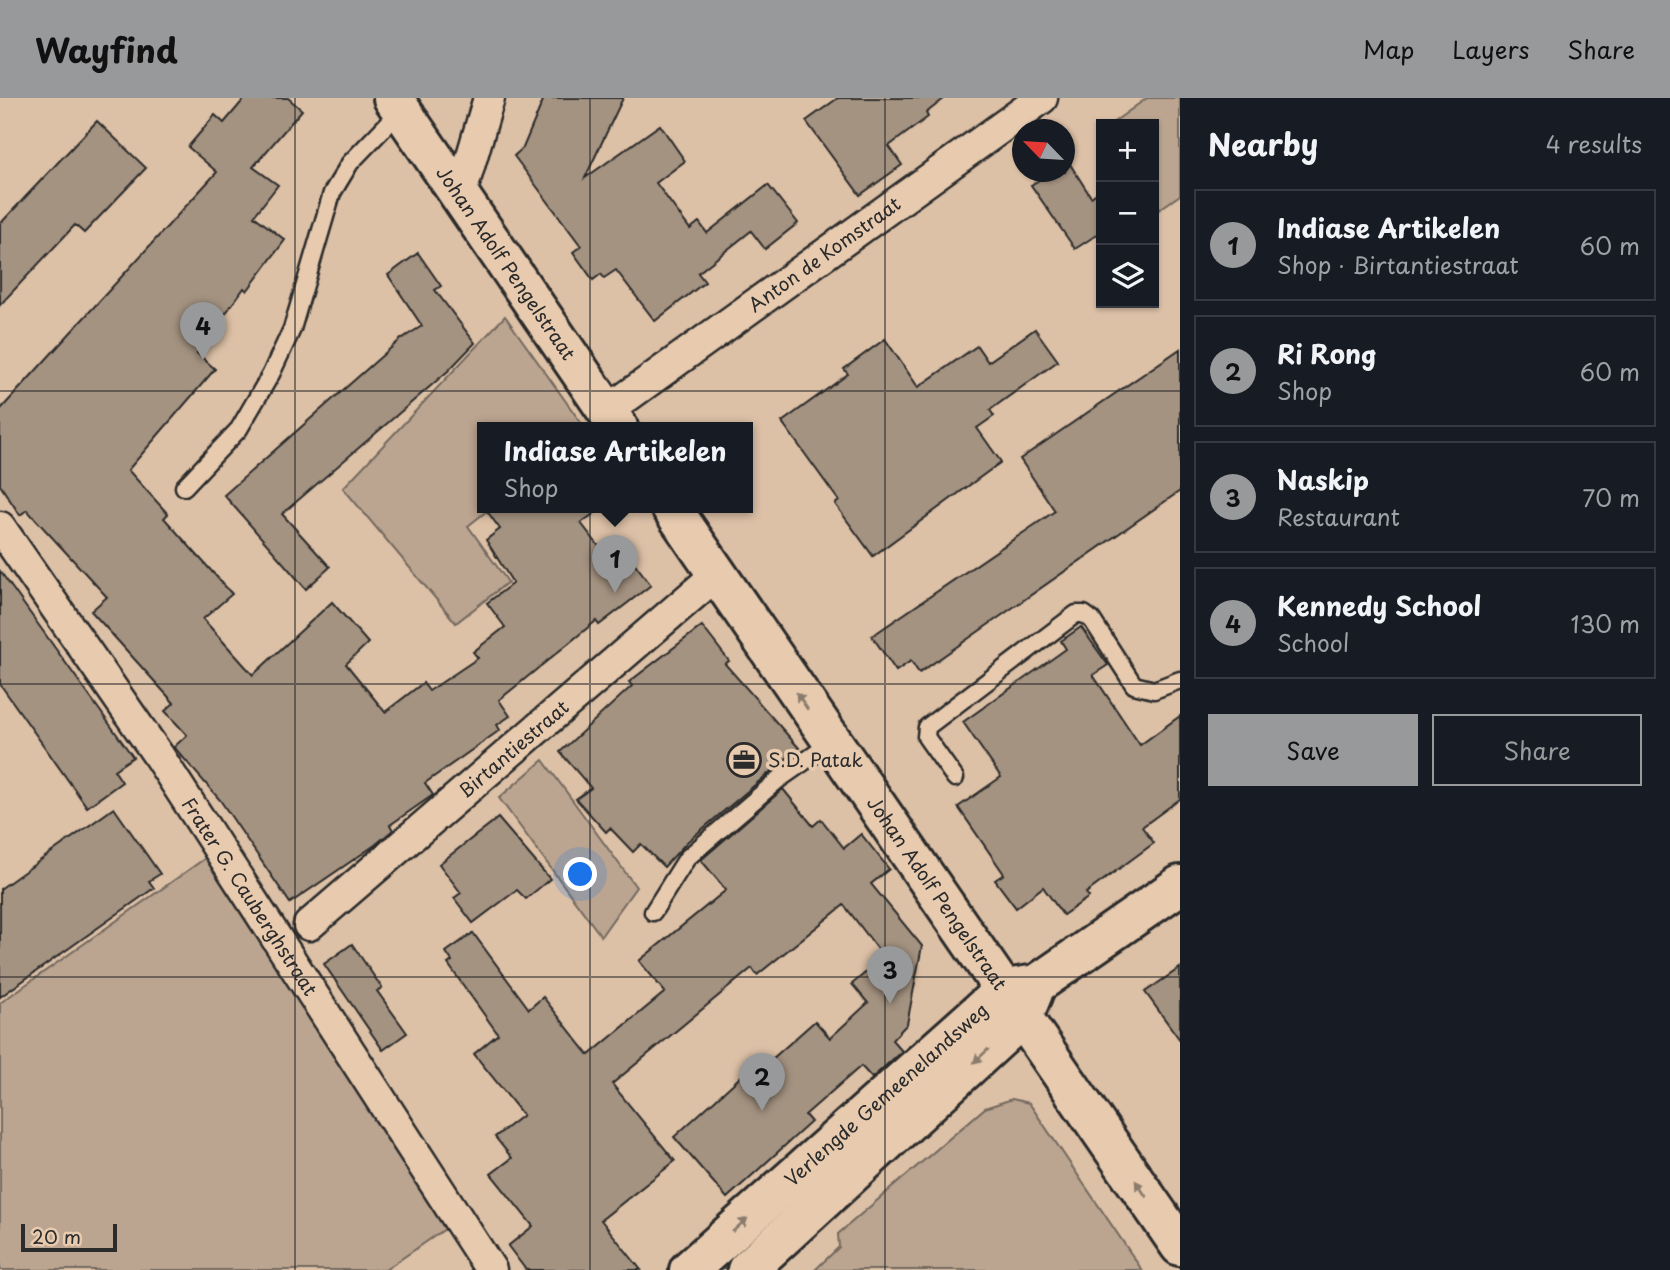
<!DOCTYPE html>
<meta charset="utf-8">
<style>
:root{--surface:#171b24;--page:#20242c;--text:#f1f3f6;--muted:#9ea1a6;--line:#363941;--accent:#98999b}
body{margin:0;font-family:"Playpen Sans",sans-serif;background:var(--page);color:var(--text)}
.controls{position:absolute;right:21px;top:21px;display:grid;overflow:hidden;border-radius:0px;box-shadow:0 2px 5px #0004}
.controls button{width:63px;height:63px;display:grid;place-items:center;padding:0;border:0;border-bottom:2px solid var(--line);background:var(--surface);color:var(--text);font:35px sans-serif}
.compass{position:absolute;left:1012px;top:21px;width:63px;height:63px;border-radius:50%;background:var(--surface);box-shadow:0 2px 5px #0004;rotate:295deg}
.scale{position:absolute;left:21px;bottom:18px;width:96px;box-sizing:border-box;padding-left:7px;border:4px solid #2b2b2b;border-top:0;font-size:19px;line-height:24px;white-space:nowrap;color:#2b2b2b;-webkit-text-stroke:5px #e8cbaf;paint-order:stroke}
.you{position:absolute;left:581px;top:777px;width:24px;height:24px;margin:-18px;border:5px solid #fff;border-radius:50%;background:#1a73e8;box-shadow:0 0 0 10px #1a73e833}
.badge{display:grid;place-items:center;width:46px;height:46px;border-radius:50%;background:var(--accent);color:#111;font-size:23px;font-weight:700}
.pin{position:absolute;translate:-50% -58px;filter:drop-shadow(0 2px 4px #0008)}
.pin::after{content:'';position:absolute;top:37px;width:24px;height:21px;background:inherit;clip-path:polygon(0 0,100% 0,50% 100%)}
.popup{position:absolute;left:477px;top:324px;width:276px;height:91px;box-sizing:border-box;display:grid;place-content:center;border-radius:0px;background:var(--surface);filter:drop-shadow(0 2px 5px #0005);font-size:23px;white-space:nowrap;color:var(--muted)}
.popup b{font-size:26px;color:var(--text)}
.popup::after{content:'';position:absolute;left:50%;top:100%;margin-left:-14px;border:14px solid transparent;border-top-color:var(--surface)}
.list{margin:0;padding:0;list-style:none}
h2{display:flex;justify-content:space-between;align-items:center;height:91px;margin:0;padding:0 28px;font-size:30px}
h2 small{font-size:23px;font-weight:400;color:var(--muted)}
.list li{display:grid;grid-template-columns:46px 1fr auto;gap:21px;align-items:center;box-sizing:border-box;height:112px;margin:0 14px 14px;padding:0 14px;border:2px solid var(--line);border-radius:0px}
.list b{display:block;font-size:26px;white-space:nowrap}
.list p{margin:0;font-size:23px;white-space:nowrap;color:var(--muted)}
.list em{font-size:23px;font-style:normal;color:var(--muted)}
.actions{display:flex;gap:14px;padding:21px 28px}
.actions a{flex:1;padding:16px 0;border:2px solid var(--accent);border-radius:0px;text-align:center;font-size:24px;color:var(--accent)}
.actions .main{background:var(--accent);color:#111}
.icon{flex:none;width:38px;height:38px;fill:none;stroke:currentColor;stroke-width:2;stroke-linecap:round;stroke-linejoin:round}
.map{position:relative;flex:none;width:1180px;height:1172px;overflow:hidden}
header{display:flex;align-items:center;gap:42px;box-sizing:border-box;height:98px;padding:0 35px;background:var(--accent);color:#111}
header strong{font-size:33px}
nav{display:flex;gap:38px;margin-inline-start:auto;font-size:24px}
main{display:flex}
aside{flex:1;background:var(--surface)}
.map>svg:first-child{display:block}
.green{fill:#bba590;stroke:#73685e;stroke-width:2}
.building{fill:#a59381;stroke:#2b2b2b;stroke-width:2}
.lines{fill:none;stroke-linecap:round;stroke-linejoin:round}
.lane-casing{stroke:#2b2b2b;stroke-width:21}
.street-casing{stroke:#2b2b2b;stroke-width:35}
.secondary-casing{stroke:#2b2b2b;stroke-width:44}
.lane{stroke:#e8cbaf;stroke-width:16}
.street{stroke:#e8cbaf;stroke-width:30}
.secondary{stroke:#e8cbaf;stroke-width:38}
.oneway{fill:#8a7b6d}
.grid{fill:none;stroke:#2b2b2b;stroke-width:2;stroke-opacity:0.55}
.labels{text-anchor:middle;stroke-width:7;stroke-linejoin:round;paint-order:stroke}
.street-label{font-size:19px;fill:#2b2b2b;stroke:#e8cbaf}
.poi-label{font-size:19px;fill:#2b2b2b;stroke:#e8cbaf;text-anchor:start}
</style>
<header>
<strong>Wayfind</strong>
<nav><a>Map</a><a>Layers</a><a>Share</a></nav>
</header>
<main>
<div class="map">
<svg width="1180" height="1172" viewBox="0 0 1180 1172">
<rect width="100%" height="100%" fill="#ddc1a7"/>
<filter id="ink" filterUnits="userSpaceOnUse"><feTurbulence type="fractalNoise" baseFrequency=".0143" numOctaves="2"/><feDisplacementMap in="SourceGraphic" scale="14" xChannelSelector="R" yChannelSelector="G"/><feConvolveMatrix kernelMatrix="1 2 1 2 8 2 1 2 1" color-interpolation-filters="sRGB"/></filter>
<g filter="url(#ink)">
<g class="green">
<polygon points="1147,0 1180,0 1180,97 1154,115 1154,26 1111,26"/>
<polygon points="505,218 584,329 482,329 482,409 492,409 468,428 508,484 456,525 343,390"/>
<polygon points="543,662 636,789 601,838 499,700"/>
<polygon points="207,759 448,1129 385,1172 0,1172 0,905"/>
<polygon points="1012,1001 1029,1005 1142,1172 815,1172 839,1149 838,1136 985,1010"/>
</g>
<g class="building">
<polygon points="245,0 288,0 302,12 253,69 278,87 254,118 285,142 247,193 244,190 197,255 215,271 128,372 168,416 164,420 232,496 203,521 253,577 332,504 368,545 346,566 385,614 423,585 429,593 478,560 473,554 505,529 487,505 513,485 486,442 500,431 484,409 603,409 581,425 618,473 632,462 651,487 599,527 596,523 499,602 510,618 497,627 500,632 425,685 433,697 390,727 393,732 375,747 290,805 220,702 174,649 187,637 165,613 174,605 91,513 107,499 27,412 20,417 0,387 0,312 217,74 188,49 215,17 224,25"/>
<polygon points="544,0 623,0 585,80 660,27 685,63 656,85 690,131 699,124 707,135 768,87 798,125 765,151 751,133 698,175 705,184 655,223 616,172 604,180 601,176 593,182 573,154 581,148 514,58 523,50"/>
<polygon points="838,0 945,0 926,15 928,19 889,48 902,67 860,97 806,23"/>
<polygon points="97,23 146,70 84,135 75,127 0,207 0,126"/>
<polygon points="1068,63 1091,99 1101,92 1101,134 1075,151 1031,87 1052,74 1065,74"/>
<polygon points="418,155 441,188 435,192 475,245 448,273 282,416 330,469 306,491 224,397 401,241 422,228 388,177"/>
<polygon points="1035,231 1058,263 990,312 994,318 977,330 1001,364 873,458 835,406 839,403 782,324 848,276 844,271 885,241 918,289 977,248 988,264"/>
<polygon points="1180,251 1180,393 919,575 911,563 896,573 872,538 1055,413 1020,361"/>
<polygon points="0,473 133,659 114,672 122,684 87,709 0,586"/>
<polygon points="702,528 729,563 725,566 799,650 687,744 664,769 641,746 633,754 610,730 606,734 576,701 591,690 560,654 632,588 629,584"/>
<polygon points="1081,529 1108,567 1093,577 1140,647 1180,618 1180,701 1142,729 1154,745 1086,795 1089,799 1063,817 1043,789 1016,810 995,782 1004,776 958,709 1001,679 963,624 1066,551 1061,543"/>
<polygon points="783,691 813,728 821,721 844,750 861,736 889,771 871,786 922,848 907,926 892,942 902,953 872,980 861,968 805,1017 811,1024 727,1100 674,1039 758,963 763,969 815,923 830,940 868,905 852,886 884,859 844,807 757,877 752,870 612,986 675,1063 601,1122 641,1172 526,1172 508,1148 533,1128 491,1076 512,1060 495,1039 523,1017 474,956 498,936 448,866 452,863 446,854 473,835 529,911 543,899 589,957 665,894 639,863 726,792 701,762"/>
<polygon points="114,710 160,776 149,783 154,790 0,899 0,791"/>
<polygon points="498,720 550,781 526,801 517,792 473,825 454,800 461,795 439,766"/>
<polygon points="352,846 382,890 377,893 407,935 383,952 324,866"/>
<polygon points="1180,870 1180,942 1145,894"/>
</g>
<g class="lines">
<g class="lane-casing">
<g id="lane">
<polyline points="184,389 239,331 271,276 292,231 332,95 350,65 401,12"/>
<polyline points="955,680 926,639 927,629 1076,516 1084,516 1092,522 1134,587 1154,592 1180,582"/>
<polyline points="653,814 687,760 778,682 831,645"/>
</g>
</g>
<g class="street-casing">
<g id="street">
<polyline points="460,99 489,0"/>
<path id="s1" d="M607,313l435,-313"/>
<path id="s2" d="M0,429l158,228 333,515"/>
<path id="s3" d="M309,827l407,-350"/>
</g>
</g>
<g class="secondary-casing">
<g id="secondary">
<path id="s4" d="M393,0l225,329"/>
<path id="s5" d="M671,409l509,739"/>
<path id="s6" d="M689,1172l316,-281 32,-5 143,-99"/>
<polyline points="747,1172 1023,919 1033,895"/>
</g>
</g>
<use href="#lane" class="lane"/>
<use href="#street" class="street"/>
<use href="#secondary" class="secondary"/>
</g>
<defs><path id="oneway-solid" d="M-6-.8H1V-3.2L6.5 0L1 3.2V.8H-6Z" transform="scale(1.75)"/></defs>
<g class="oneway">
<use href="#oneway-solid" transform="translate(802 603) rotate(-124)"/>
<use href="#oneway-solid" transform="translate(981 958) rotate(137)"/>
<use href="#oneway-solid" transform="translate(1141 1091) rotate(-124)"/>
<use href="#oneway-solid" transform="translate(740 1127) rotate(-42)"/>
</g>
</g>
<path class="grid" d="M295,0v1172M590,0v1172M885,0v1172M0,293h1180M0,586h1180M0,879h1180"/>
<defs>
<g id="office-ring" transform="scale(1.75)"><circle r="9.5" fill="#e8cbaf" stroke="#2b2b2b" stroke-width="1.5"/><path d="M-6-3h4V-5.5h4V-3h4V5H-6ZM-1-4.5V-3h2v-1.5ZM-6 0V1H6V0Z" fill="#2b2b2b"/></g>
</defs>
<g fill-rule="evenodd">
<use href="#office-ring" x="744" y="662"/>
</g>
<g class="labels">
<g class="street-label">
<text dy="7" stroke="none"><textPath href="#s1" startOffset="268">Anton de Komstraat</textPath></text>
<text dy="7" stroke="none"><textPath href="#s4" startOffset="200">Johan Adolf Pengelstraat</textPath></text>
<text dy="7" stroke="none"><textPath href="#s3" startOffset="270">Birtantiestraat</textPath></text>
<text dy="7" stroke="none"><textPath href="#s5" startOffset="469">Johan Adolf Pengelstraat</textPath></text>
<text dy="7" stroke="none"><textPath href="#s2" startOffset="446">Frater G. Cauberghstraat</textPath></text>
<text dy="7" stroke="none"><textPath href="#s6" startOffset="264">Verlengde Gemeenelandsweg</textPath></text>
</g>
<g class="poi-label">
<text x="768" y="669">S.D. Patak</text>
</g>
</g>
</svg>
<div class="controls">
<button>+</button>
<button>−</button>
<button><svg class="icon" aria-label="layers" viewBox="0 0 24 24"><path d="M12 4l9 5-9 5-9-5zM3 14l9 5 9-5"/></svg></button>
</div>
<svg class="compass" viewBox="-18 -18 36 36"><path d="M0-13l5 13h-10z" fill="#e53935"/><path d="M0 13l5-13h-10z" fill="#9ea1a6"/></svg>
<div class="scale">20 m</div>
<div class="you"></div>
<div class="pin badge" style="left:615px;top:495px">1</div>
<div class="popup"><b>Indiase Artikelen</b>Shop</div>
<div class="pin badge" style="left:762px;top:1013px">2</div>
<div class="pin badge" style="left:890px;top:906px">3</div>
<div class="pin badge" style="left:203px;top:262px">4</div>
</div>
<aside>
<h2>Nearby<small>4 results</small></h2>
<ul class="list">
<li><span class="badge">1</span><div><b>Indiase Artikelen</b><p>Shop · Birtantiestraat</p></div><em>60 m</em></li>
<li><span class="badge">2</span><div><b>Ri Rong</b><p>Shop</p></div><em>60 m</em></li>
<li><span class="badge">3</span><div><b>Naskip</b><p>Restaurant</p></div><em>70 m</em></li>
<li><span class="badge">4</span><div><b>Kennedy School</b><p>School</p></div><em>130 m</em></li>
</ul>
<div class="actions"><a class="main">Save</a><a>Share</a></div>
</aside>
</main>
